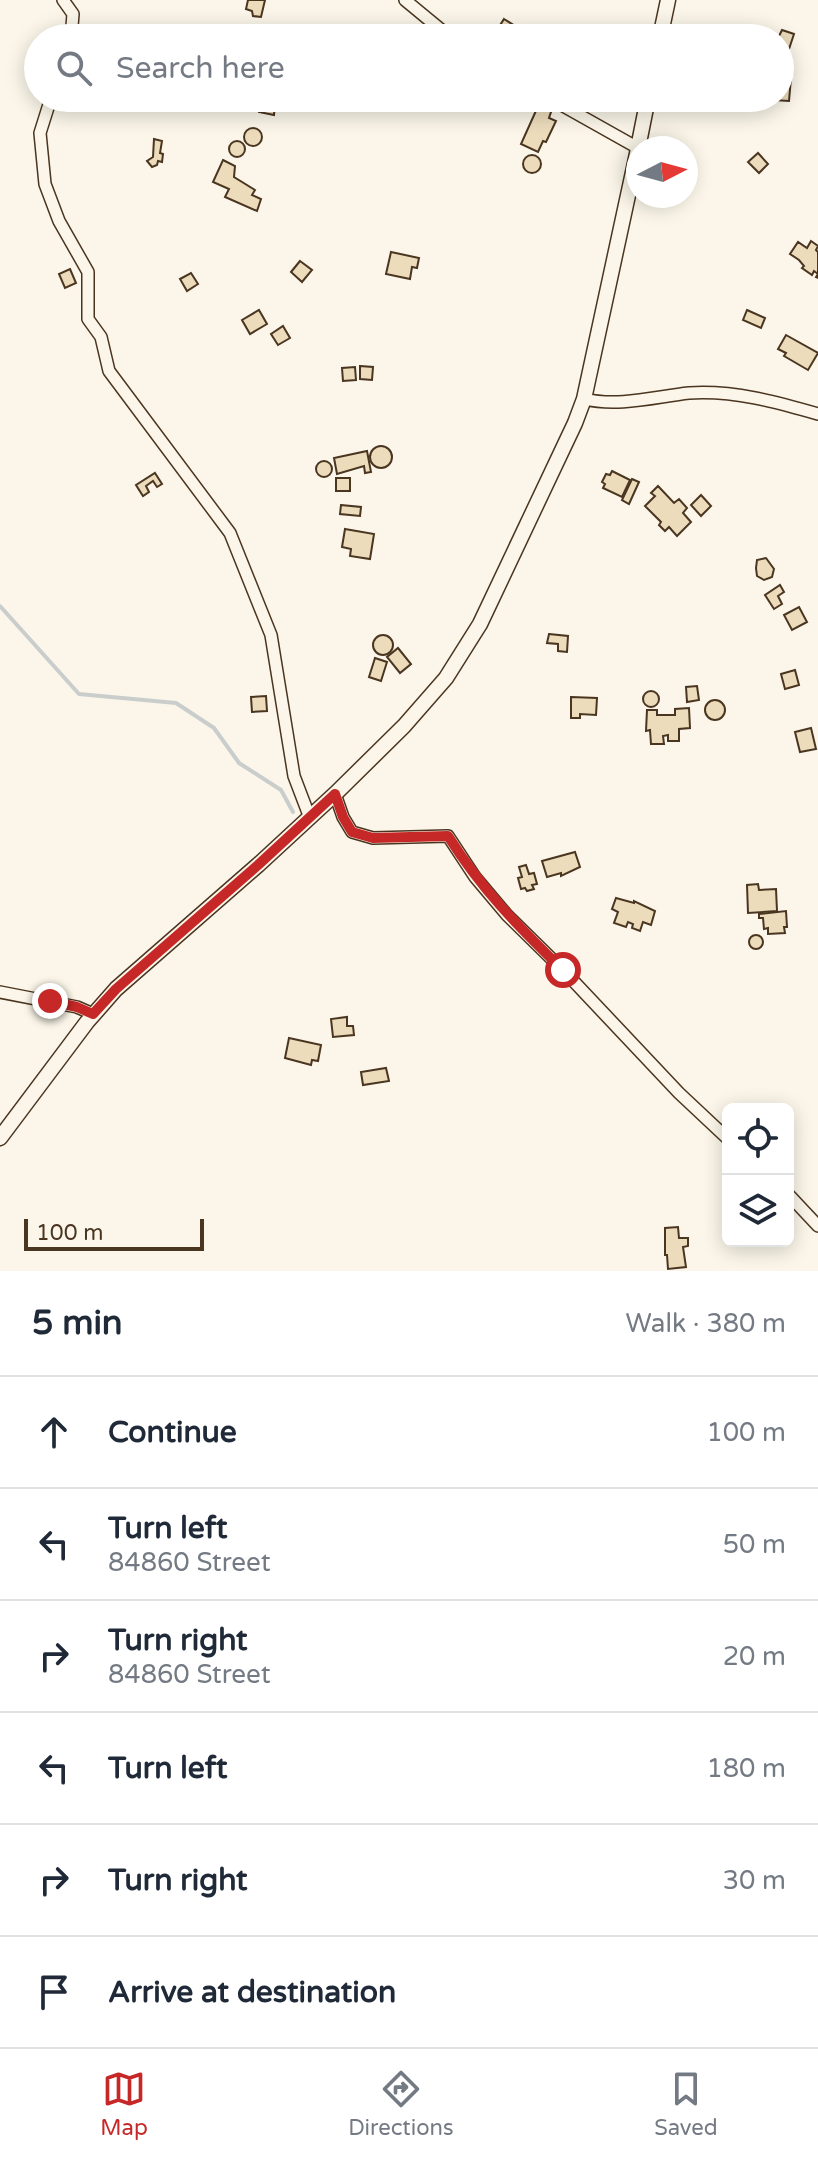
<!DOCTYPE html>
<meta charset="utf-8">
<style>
:root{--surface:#fff;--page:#f6f6f7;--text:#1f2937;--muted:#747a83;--line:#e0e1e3;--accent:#c62828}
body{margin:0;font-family:"Varela Round",sans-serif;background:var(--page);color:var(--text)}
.controls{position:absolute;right:24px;bottom:24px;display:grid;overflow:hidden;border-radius:12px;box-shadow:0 4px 20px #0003}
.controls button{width:72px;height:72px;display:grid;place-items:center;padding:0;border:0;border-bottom:2px solid var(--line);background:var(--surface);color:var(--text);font:40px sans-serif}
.compass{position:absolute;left:626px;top:136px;width:72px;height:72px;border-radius:50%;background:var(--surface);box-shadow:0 4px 20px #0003;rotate:84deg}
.scale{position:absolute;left:24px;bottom:20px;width:180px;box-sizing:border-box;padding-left:8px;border:4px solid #4a3520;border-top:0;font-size:22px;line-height:28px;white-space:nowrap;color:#4a3520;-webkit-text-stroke:6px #fbf6e9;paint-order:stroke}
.stop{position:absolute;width:24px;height:24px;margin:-18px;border:6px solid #c62828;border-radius:50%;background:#fff}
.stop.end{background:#c62828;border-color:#fff;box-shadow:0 2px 8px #0008}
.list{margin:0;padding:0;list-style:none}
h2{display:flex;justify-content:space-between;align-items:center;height:104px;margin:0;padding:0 32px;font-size:34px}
h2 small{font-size:26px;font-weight:400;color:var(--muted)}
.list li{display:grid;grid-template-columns:52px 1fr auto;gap:24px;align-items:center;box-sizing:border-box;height:112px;padding:0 32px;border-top:2px solid var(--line)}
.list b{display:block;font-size:30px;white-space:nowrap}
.list p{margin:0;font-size:26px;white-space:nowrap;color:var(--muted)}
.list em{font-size:26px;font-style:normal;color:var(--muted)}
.icon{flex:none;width:44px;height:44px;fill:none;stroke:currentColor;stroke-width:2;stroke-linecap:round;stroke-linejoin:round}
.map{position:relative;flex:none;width:818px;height:1271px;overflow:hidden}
.search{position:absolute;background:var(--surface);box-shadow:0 4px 20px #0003;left:24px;right:24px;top:24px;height:88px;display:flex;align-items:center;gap:20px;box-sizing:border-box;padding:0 28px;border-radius:44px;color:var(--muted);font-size:30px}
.sheet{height:776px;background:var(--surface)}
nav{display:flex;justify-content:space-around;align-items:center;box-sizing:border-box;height:112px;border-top:2px solid var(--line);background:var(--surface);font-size:22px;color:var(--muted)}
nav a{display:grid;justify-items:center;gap:4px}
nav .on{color:var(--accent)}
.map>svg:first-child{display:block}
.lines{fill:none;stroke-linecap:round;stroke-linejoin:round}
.stream{stroke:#c9cecd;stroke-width:4}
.building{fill:#ecdcbc;stroke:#4a3520;stroke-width:2}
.minor-casing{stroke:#4a3520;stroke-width:14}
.tertiary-casing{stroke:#4a3520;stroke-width:17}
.minor{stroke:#fbf6e9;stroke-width:11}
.tertiary{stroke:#fbf6e9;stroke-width:14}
.route{stroke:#c62828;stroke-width:10}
</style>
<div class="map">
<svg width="818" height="1271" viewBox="0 0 818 1271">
<rect width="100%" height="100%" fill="#fbf6e9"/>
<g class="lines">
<polyline class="stream" points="0,606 79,694 176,703 214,728 239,763 281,790 293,812"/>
</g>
<g class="building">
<polygon points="248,0 265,0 261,17 253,16 252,11 246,9"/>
<polygon points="504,19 520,29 515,38 492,38"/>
<polygon points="782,30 794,34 787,55 780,53 780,38 778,38"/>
<polygon points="780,77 791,78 789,101 773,100 780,98"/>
<polygon points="260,102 275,104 274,115 259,112"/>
<polygon points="539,104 552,109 549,118 556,121 546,142 543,141 538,152 521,144"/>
<circle cx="253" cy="137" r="9"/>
<polygon points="154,139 162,141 160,153 163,154 162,162 158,161 157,165 152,167 147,161 153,157"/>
<circle cx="237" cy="149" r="8"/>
<polygon points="758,153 768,164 759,173 748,162"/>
<circle cx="532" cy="164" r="9"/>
<polygon points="223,160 235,166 234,177 255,190 252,195 261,199 257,211 225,197 229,189 213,182"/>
<polygon points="811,241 818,246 816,250 818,252 818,278 816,277 818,274 814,271 812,275 802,268 804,266 799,260 790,254 798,242 807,248"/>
<polygon points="391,252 419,258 417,268 412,267 410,279 386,274"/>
<polygon points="300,261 312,270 302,282 291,272"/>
<polygon points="70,269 76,283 65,288 59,274"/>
<polygon points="191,273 198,284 187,291 180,279"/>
<polygon points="259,310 267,324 250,334 242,320"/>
<polygon points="747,310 765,318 761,328 743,320"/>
<polygon points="283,326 290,338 278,345 271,334"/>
<polygon points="786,335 818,353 808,370 784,356 786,353 778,349"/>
<polygon points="360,366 373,367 372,380 360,379"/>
<polygon points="355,367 356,380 343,381 342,368"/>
<circle cx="381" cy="457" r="11"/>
<polygon points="367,451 371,472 365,473 364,466 337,474 334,458"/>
<circle cx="324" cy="469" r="8"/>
<polygon points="612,471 630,480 622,497 603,488 605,484 602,482 606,474 610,475"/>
<polygon points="155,473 162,484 157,487 153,481 146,486 149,492 143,496 136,485"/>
<rect x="336" y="478" width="14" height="13"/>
<polygon points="632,479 639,482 629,504 622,500"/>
<polygon points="658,486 674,503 679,499 687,508 683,513 691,522 677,536 669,527 665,531 659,525 661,522 645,506 655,496 651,493"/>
<polygon points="701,495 711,506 701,516 691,505"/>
<polygon points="341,505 361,507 360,516 340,514"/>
<polygon points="345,529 374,534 370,559 350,556 351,549 342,547"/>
<polygon points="766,558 774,569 772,577 764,580 757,576 756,568 757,560"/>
<polygon points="780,585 784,592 778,596 782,604 774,609 765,595"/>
<polygon points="799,607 807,622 792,630 784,615"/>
<polygon points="549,634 568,636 567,652 558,651 558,644 547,643"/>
<circle cx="383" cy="645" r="10"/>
<polygon points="398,648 411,664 400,673 387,657"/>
<polygon points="375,658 387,662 381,681 369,677"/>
<polygon points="795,670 799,685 785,689 781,674"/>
<polygon points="697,686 699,700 687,702 686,687"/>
<circle cx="651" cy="699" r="8"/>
<polygon points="266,696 267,711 252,712 251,697"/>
<polygon points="571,697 597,698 596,715 580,714 580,718 571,718"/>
<circle cx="715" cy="710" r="10"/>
<polygon points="689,708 690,728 679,729 679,741 668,741 668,735 663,736 664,744 651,744 650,730 646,731 647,710 657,710 657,715 675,715 675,709"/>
<polygon points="811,728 816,749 800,752 795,732"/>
<polygon points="575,852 580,867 561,876 561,873 547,877 542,861"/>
<polygon points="526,865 529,874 534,873 537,884 532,885 534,889 527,891 525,888 521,889 518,878 522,877 519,867"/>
<polygon points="758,884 759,890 776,889 777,911 748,913 747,885"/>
<polygon points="616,898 634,903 634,901 655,911 651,925 643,922 640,931 632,928 633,924 628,922 626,927 614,923 618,912 612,909"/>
<polygon points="786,911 787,927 784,927 785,933 768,934 768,928 764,929 763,918 759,918 759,914"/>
<circle cx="756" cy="942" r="7"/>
<polygon points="347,1017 347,1026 353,1026 354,1035 333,1037 331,1019"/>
<polygon points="289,1038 321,1045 318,1061 312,1060 311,1065 285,1058"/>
<polygon points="386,1068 389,1081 363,1085 361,1072"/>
<polygon points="678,1227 679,1238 688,1238 688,1246 683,1247 686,1267 668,1269 667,1255 665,1255 665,1228"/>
</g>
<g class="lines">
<g class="minor-casing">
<g id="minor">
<polyline points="63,0 73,14 71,38"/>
<polyline points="405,0 451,38"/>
<polyline points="51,98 40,133 45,184 59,221 88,272 88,319 101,337 109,371 230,533 271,635 294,776 310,818"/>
<polyline points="549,98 638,148"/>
<path d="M584,399c35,8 70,-2 105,-6 45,-3 87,9 129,21"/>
<polyline points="335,794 343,817 352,832 373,838 448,836 475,877 507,915 563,970 679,1093 728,1139"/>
<polyline points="0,992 77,1007 93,1014"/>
<polyline points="788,1194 818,1226"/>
</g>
</g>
<g class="tertiary-casing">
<g id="tertiary">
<polyline points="660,38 668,0"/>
<polyline points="638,148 648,98"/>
<polyline points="0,1138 87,1022 116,989 258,865 335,794 404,726 446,678 480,624 575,423 584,399 638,149"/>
</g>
</g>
<use href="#minor" class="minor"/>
<use href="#tertiary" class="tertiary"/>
</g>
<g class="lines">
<path class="route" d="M50,1001l27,6 16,7 23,-25 142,-124 77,-71 8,23 9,15 21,6 75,-2c35,55 69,89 115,134"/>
</g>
</svg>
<div class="controls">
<button><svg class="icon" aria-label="locate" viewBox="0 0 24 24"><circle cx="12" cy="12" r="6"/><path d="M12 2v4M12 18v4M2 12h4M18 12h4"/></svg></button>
<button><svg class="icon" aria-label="layers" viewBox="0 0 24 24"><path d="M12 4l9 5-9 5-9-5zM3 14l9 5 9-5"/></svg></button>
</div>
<svg class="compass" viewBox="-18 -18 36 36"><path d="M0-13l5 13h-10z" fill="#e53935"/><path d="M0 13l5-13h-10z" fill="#747a83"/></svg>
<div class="scale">100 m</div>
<div class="stop" style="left:563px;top:970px"></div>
<div class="stop end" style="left:50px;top:1001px"></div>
<div class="search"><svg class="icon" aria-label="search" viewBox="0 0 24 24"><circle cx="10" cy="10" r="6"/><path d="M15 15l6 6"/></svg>Search here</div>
</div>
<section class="sheet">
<h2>5 min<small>Walk · 380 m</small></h2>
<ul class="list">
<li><svg class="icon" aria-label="ahead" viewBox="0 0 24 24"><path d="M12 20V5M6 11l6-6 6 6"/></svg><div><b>Continue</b></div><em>100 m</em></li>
<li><svg class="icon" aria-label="left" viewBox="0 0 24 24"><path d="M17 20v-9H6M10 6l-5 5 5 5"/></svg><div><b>Turn left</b><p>84860 Street</p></div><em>50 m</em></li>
<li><svg class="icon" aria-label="right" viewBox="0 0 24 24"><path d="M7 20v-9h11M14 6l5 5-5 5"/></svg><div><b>Turn right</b><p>84860 Street</p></div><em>20 m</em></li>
<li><svg class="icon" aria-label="left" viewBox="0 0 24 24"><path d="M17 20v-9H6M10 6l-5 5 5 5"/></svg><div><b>Turn left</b></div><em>180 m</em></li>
<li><svg class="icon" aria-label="right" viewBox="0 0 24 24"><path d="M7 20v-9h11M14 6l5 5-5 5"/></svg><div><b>Turn right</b></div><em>30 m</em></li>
<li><svg class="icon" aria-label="arrive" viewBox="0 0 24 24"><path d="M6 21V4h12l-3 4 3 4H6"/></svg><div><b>Arrive at destination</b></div></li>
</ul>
</section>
<nav>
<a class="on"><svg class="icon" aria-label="map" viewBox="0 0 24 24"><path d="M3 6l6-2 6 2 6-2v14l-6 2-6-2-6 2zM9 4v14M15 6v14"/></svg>Map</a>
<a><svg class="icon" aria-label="directions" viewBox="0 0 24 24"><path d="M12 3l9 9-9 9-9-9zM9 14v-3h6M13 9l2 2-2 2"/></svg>Directions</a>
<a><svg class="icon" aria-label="saved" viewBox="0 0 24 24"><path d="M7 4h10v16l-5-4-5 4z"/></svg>Saved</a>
</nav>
